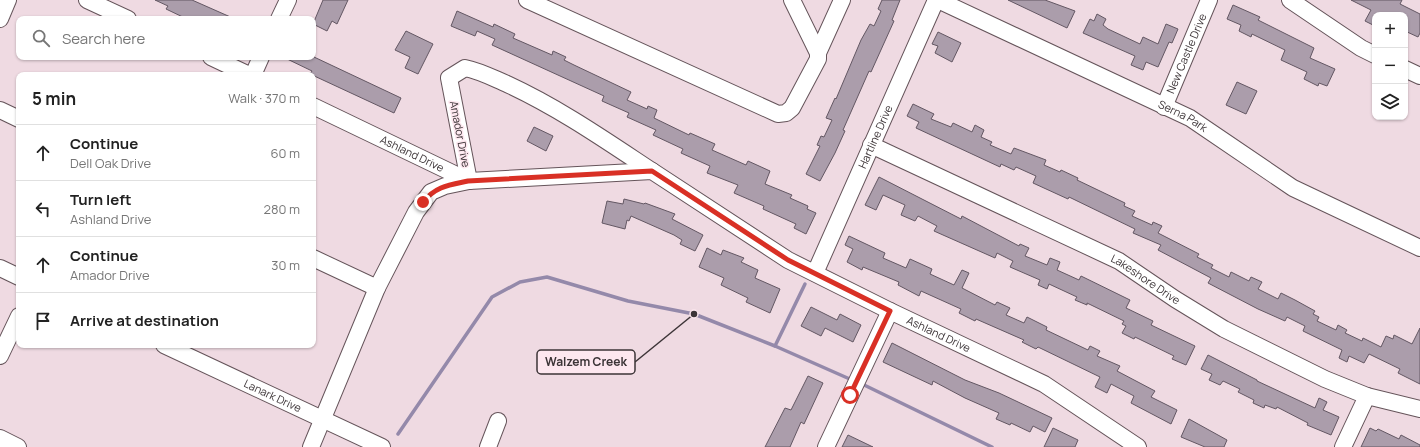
<!DOCTYPE html>
<meta charset="utf-8">
<style>
:root{--surface:#fff;--page:#f2f2f2;--text:#222;--muted:#767676;--line:#e0e0e0}
body{margin:0;font-family:Manrope,sans-serif;background:var(--page);color:var(--text)}
.controls{position:absolute;right:12px;top:12px;display:grid;overflow:hidden;border-radius:8px;box-shadow:0 1px 3px #0004}
.controls button{width:36px;height:36px;display:grid;place-items:center;padding:0;border:0;border-bottom:1px solid var(--line);background:var(--surface);color:var(--text);font:20px sans-serif}
.stop{position:absolute;width:12px;height:12px;margin:-9px;border:3px solid #d93025;border-radius:50%;background:#fff}
.stop.end{background:#d93025;border-color:#fff;box-shadow:0 1px 4px #0008}
.list{margin:0;padding:0;list-style:none}
h2{display:flex;justify-content:space-between;align-items:center;height:52px;margin:0;padding:0 16px;font-size:17px}
h2 small{font-size:13px;font-weight:400;color:var(--muted)}
.list li{display:grid;grid-template-columns:26px 1fr auto;gap:12px;align-items:center;box-sizing:border-box;height:56px;padding:0 16px;border-top:1px solid var(--line)}
.list b{display:block;font-size:15px;white-space:nowrap}
.list p{margin:0;font-size:13px;white-space:nowrap;color:var(--muted)}
.list em{font-size:13px;font-style:normal;color:var(--muted)}
.icon{flex:none;width:22px;height:22px;fill:none;stroke:currentColor;stroke-width:2;stroke-linecap:round;stroke-linejoin:round}
.map{position:relative;flex:none;width:1420px;height:447px;overflow:hidden}
.search{position:absolute;background:var(--surface);box-shadow:0 1px 3px #0004;left:16px;top:16px;width:300px;height:44px;display:flex;align-items:center;gap:10px;box-sizing:border-box;padding:0 14px;border-radius:8px;color:var(--muted);font-size:15px}
.panel{position:absolute;background:var(--surface);box-shadow:0 1px 3px #0004;left:16px;top:72px;width:300px;height:276px;border-radius:8px}
.map>svg:first-child{display:block}
.lines{fill:none;stroke-linecap:round;stroke-linejoin:round}
.stream{stroke:#9489aa;stroke-width:3.5}
.building{fill:#ab9dab;stroke:#635763}
.minor-casing{stroke:#65545a;stroke-width:18}
.minor{stroke:#fff;stroke-width:16}
.route{stroke:#d93025;stroke-width:5}
.labels{text-anchor:middle;stroke-width:3;stroke-linejoin:round;paint-order:stroke}
.street-label{font-size:11px;fill:#3c3437;stroke:#fde7ef}
.leader{fill:none;stroke:#3c3437;stroke-width:1.5}
.callout-dot{fill:#3c3437;stroke:#fde7ef;stroke-width:1.5}
.callout{fill:#fde7ef;stroke:#3c3437;stroke-width:1.5}
.callout-label{font-size:12px;text-anchor:middle;font-weight:bold;fill:#3c3437}
</style>
<div class="map">
<svg width="1420" height="447" viewBox="0 0 1420 447">
<rect width="100%" height="100%" fill="#efdae2"/>
<g class="lines">
<g class="stream">
<polyline points="775,346 805,284"/>
<polyline points="860,383 992,447"/>
<polyline points="398,434 492,297 520,282 547,277 628,301 694,314 775,346 852,380"/>
</g>
</g>
<g class="building">
<polygon points="155,0 192,0 235,19 187,19 166,9 168,6"/>
<polygon points="323,0 348,0 337,24 332,21 327,31 313,24"/>
<polygon points="882,0 900,0 892,20 894,21 871,72 869,71 843,130 845,131 835,153 820,181 806,174 820,146 817,145 821,136 824,137 832,120 826,118 835,98 836,99 861,40 870,24 874,26 881,11 878,9"/>
<polygon points="1008,0 1045,0 1075,11 1067,28"/>
<polygon points="1351,0 1402,0 1400,4 1420,14 1420,33 1418,37 1405,31 1405,15 1375,15 1375,26 1365,21 1371,10"/>
<polygon points="1233,5 1260,17 1258,20 1314,48 1310,58 1335,69 1327,86 1319,83 1318,86 1304,79 1307,72 1281,60 1285,50 1252,34 1251,37 1239,31 1241,25 1227,19"/>
<polygon points="457,11 493,27 494,24 515,34 513,38 552,55 553,51 566,57 564,60 574,65 631,92 627,100 647,109 648,106 657,110 654,118 689,135 690,133 715,144 712,150 746,165 748,161 770,171 765,184 792,195 790,198 808,206 807,209 816,213 806,234 794,228 796,224 763,209 764,206 734,193 738,185 707,173 710,166 681,153 683,149 653,135 656,130 627,117 629,113 602,101 604,96 492,45 495,39 477,31 475,36 451,26"/>
<polygon points="1097,14 1106,19 1103,25 1108,29 1140,44 1143,37 1158,44 1166,24 1178,29 1172,43 1169,42 1158,67 1146,62 1143,70 1131,65 1135,56 1083,33 1090,19 1094,21"/>
<polygon points="406,31 433,44 418,74 405,68 410,57 395,50"/>
<polygon points="938,32 961,43 952,62 935,53 938,46 932,44"/>
<polygon points="283,57 314,57 401,98 394,113 310,74 312,71"/>
<polygon points="1237,82 1257,91 1246,114 1226,105"/>
<polygon points="913,104 934,114 931,119 951,127 953,123 972,132 975,125 984,130 981,137 992,142 990,145 1011,154 1014,148 1046,160 1044,165 1060,172 1061,170 1078,178 1077,180 1125,203 1124,206 1135,211 1132,216 1152,225 1153,222 1162,226 1158,233 1199,254 1197,257 1213,265 1211,268 1229,277 1231,272 1249,281 1251,277 1262,282 1258,289 1278,299 1281,293 1295,300 1315,311 1313,314 1319,317 1317,321 1336,330 1338,325 1347,330 1345,333 1362,341 1363,338 1381,347 1386,336 1393,339 1394,335 1412,344 1420,328 1420,384 1398,373 1400,369 1369,354 1364,363 1349,356 1347,362 1339,358 1342,350 1303,331 1305,326 1287,317 1285,321 1258,309 1208,283 1211,278 1158,250 1161,245 1133,233 1135,229 1069,197 1068,199 1033,183 1036,176 1016,167 1014,170 1001,164 1000,167 916,128 919,122 907,116"/>
<polygon points="534,127 553,136 546,151 527,141"/>
<polygon points="879,177 961,219 962,216 1019,246 1020,244 1029,248 1025,256 1047,265 1050,258 1060,262 1057,270 1079,280 1081,276 1130,300 1126,308 1153,321 1151,325 1195,346 1186,365 1172,359 1174,356 1135,337 1134,339 1122,333 1126,326 1122,324 1124,321 1087,303 1087,305 1075,300 1077,297 1049,284 1047,289 1038,285 1040,280 1010,267 1013,261 997,253 995,258 943,235 934,231 937,226 918,216 915,221 901,215 905,205 883,195 876,210 865,205"/>
<polygon points="624,199 644,204 645,203 675,214 672,219 703,235 695,251 680,244 682,240 674,235 631,216 629,221 627,220 625,229 602,223 607,201 623,204"/>
<polygon points="849,236 885,253 883,258 906,268 910,259 932,269 930,274 954,285 962,270 969,273 962,288 995,305 997,302 1010,308 1006,315 1024,323 1027,317 1047,327 1046,330 1088,350 1090,346 1100,351 1097,356 1120,366 1117,371 1155,391 1151,397 1177,410 1171,424 1131,403 1134,396 1111,384 1107,393 1095,387 1100,377 1038,347 1036,349 1022,342 1024,340 976,319 975,321 959,313 961,309 921,291 919,296 898,285 899,282 863,267 862,270 847,262 853,249 845,245"/>
<polygon points="707,248 721,255 723,250 744,258 741,262 758,270 755,278 780,289 770,313 746,302 748,298 721,285 724,278 699,267"/>
<polygon points="811,307 837,320 840,314 861,325 853,342 825,328 821,336 801,326"/>
<polygon points="892,343 965,380 999,393 1052,418 1045,432 1033,426 1030,432 1011,423 1010,425 996,419 999,413 965,398 933,381 932,385 883,362"/>
<polygon points="1208,355 1257,380 1257,381 1315,408 1319,398 1327,402 1323,410 1339,417 1331,435 1307,425 1308,423 1277,407 1276,409 1265,405 1264,408 1253,403 1254,400 1238,392 1240,389 1223,381 1220,385 1209,380 1212,374 1201,369"/>
<polygon points="808,376 823,383 804,424 801,422 790,447 765,447 785,408 791,410"/>
<polygon points="1189,419 1227,440 1224,447 1205,447 1181,437"/>
<polygon points="1053,428 1078,440 1075,447 1044,447"/>
<polygon points="1370,428 1376,431 1378,429 1399,439 1401,435 1420,445 1420,447 1361,447"/>
<polygon points="848,435 873,447 842,447"/>
</g>
<g class="lines">
<g class="minor-casing">
<g id="minor">
<polyline points="87,0 128,19"/>
<polyline points="527,0 778,114 786,113 792,108 818,59 818,53 792,0"/>
<path id="s1" d="M938,0l252,118 103,70 127,60"/>
<polyline points="1290,0 1361,48 1375,55"/>
<polyline points="0,19 8,0"/>
<polyline points="279,19 288,0"/>
<polyline points="818,53 842,0"/>
<polyline points="211,57 249,75"/>
<polyline points="1405,69 1420,76"/>
<polyline points="253,75 261,57"/>
<path id="s2" d="M313,106l156,75"/>
<path id="s3" d="M1164,107l45,-107"/>
<polyline points="0,110 19,119"/>
<path id="s4" d="M871,145l248,116 56,38 49,30 101,50 42,17 53,13"/>
<path d="M469,181l-20,-103 16,-10c15,3 28,10 42,16 52,24 98,56 145,87"/>
<polyline points="313,258 377,288"/>
<polyline points="0,268 19,277"/>
<path id="s5" d="M815,273l121,-273"/>
<path id="s6" d="M164,345l218,102"/>
<polyline points="0,356 19,316"/>
<polyline points="0,438 18,447"/>
<path id="s7" d="M311,447l66,-159 39,-76 15,-20 14,-6 24,-5 183,-10 136,89 102,51 154,73 94,63"/>
<polyline points="488,447 498,421"/>
<polyline points="826,447 890,311"/>
<polyline points="1343,447 1367,396"/>
</g>
</g>
<use href="#minor" class="minor"/>
</g>
<g class="lines">
<path class="route" d="M423,202c13,-16 26,-17 45,-21l184,-10 136,89 102,51 -40,84"/>
</g>
<g class="labels">
<g class="street-label">
<text dy="4" stroke="none"><textPath href="#s3" startOffset="58">New Castle Drive</textPath></text>
<text dy="4" stroke="none"><textPath href="#s1" startOffset="271">Serna Park</textPath></text>
<text transform="translate(460 134) rotate(79)" y="4">Amador Drive</text>
<text dy="4" stroke="none"><textPath href="#s5" startOffset="149">Hartline Drive</textPath></text>
<text dy="4" stroke="none"><textPath href="#s2" startOffset="110">Ashland Drive</textPath></text>
<text dy="4" stroke="none"><textPath href="#s4" startOffset="306">Lakeshore Drive</textPath></text>
<text dy="4" stroke="none"><textPath href="#s7" startOffset="836">Ashland Drive</textPath></text>
<text dy="4" stroke="none"><textPath href="#s6" startOffset="120">Lanark Drive</textPath></text>
</g>
</g>
<path class="leader" d="M694 314L635 362"/>
<circle class="callout-dot" cx="694" cy="314" r="4"/>
<rect class="callout" x="537" y="350" width="98" height="24" rx="4"/>
<g class="callout-label">
<text x="586" y="366">Walzem Creek</text>
</g>
</svg>
<div class="controls">
<button>+</button>
<button>−</button>
<button><svg class="icon" aria-label="layers" viewBox="0 0 24 24"><path d="M12 4l9 5-9 5-9-5zM3 14l9 5 9-5"/></svg></button>
</div>
<div class="stop" style="left:850px;top:395px"></div>
<div class="stop end" style="left:423px;top:202px"></div>
<div class="search"><svg class="icon" aria-label="search" viewBox="0 0 24 24"><circle cx="10" cy="10" r="6"/><path d="M15 15l6 6"/></svg>Search here</div>
<section class="panel">
<h2>5 min<small>Walk · 370 m</small></h2>
<ul class="list">
<li><svg class="icon" aria-label="ahead" viewBox="0 0 24 24"><path d="M12 20V5M6 11l6-6 6 6"/></svg><div><b>Continue</b><p>Dell Oak Drive</p></div><em>60 m</em></li>
<li><svg class="icon" aria-label="left" viewBox="0 0 24 24"><path d="M17 20v-9H6M10 6l-5 5 5 5"/></svg><div><b>Turn left</b><p>Ashland Drive</p></div><em>280 m</em></li>
<li><svg class="icon" aria-label="ahead" viewBox="0 0 24 24"><path d="M12 20V5M6 11l6-6 6 6"/></svg><div><b>Continue</b><p>Amador Drive</p></div><em>30 m</em></li>
<li><svg class="icon" aria-label="arrive" viewBox="0 0 24 24"><path d="M6 21V4h12l-3 4 3 4H6"/></svg><div><b>Arrive at destination</b></div></li>
</ul>
</section>
</div>
